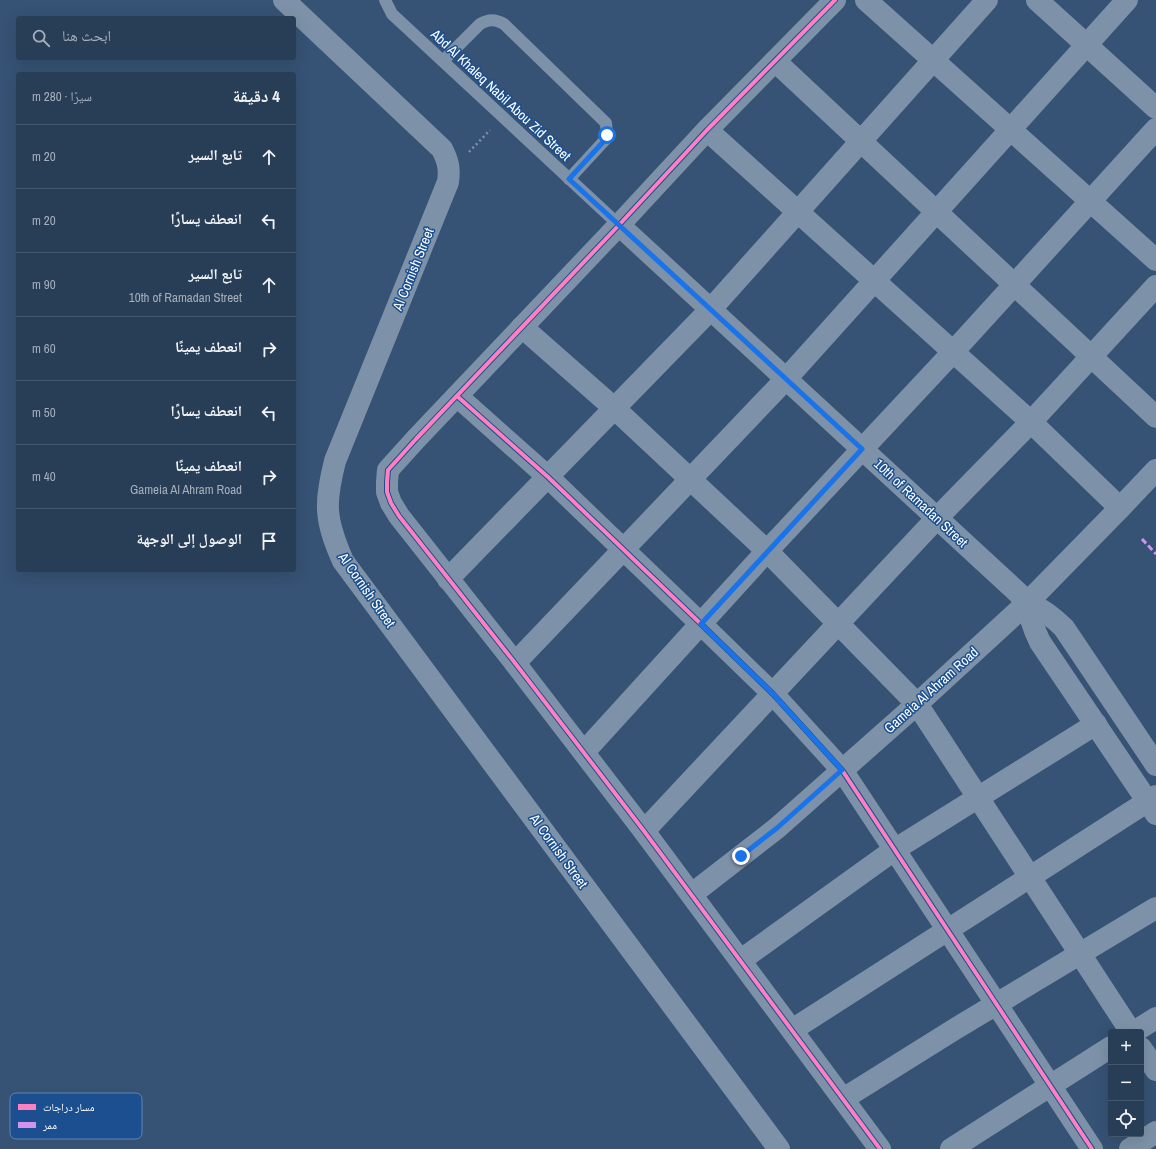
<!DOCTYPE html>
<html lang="ar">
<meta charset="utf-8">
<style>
:root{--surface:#283e57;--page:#30455d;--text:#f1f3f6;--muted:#a5aeba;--line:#44576d}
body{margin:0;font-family:"Archivo Narrow","Noto Naskh Arabic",sans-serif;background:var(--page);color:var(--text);direction:rtl}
.controls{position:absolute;right:12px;bottom:12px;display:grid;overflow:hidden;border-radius:4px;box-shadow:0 4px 16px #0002}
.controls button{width:36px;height:36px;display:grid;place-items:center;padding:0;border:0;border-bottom:1px solid var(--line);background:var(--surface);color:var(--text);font:20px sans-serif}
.stop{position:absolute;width:12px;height:12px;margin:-9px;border:3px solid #1a73e8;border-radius:50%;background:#fff}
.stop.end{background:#1a73e8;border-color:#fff;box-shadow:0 1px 4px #0008}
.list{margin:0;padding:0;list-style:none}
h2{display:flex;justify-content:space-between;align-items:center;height:52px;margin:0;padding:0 16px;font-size:17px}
h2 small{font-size:13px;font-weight:400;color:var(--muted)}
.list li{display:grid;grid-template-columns:26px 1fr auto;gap:12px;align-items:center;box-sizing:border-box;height:64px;padding:0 16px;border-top:1px solid var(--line)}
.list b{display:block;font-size:15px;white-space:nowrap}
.list p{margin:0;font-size:13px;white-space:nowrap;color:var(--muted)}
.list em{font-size:13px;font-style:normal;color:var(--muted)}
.icon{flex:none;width:22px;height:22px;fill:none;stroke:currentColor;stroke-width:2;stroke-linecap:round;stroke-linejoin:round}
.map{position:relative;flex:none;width:1156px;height:1149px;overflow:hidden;direction:ltr}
.search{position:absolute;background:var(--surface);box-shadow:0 4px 16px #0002;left:16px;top:16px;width:280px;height:44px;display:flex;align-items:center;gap:10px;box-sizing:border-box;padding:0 14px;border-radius:4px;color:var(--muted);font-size:15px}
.panel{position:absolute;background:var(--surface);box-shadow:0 4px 16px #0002;left:16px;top:72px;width:280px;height:500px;border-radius:4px;direction:rtl}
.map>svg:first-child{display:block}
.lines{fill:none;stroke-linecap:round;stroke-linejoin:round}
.path{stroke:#7d92a8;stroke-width:2.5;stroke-dasharray:2 3;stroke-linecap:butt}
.lane{stroke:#7d92a8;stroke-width:12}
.street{stroke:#7d92a8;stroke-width:22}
.quiet{stroke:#d193ec;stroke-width:3;stroke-dasharray:6 3;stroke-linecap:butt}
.cycleway-casing{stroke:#1b4f8f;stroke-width:6}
.cycleway{stroke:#ff80c0;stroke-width:4}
.route{stroke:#1a73e8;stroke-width:5}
.labels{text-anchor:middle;stroke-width:3;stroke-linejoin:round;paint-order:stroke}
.street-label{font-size:14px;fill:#fff;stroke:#1b4f8f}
.key{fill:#1b4f8f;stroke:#5f84b1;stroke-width:1}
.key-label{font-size:11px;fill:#fff}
</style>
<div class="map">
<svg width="1156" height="1149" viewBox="0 0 1156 1149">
<rect width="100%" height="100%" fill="#365274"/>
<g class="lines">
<polyline class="path" points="469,152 490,130"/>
<g class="lane">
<polyline points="385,0 392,14 619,225"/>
<path d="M443,61l37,-37c9,-5 15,-5 24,0l102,99 1,12 -2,5 -36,39"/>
</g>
<g class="street">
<path d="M284,0l158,149c6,12 8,19 6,33l-113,279c-4,16 -8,33 -7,49 1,18 8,35 15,51l436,588"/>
<polyline points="835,0 707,130 619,225 416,439 388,470 387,482 387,492 391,503 399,516 515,663 644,831 880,1149"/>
<polyline points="866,0 1156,260"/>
<polyline points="1037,0 1156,108"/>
<polyline points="775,61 1156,417"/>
<polyline points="707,130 1031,422 1120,508"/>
<path d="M619,225l409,377c14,7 25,15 36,26l92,137"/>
<polyline points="522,327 614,408 767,551 917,704 1131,1032"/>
<polyline points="457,396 548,477 701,624 773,694 842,770 1092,1149"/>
<polyline points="448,579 711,309 987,0"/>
<path d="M1028,602c1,15 5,26 12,40l116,172"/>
<polyline points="515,663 786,379 1127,0"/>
<polyline points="584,752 767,551 953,352 1156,129"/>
<polyline points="644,831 937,518 1031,422 1156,286"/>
<polyline points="692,894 777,828 917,704 1028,602 1120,508 1156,470"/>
<polyline points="741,960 894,850 1096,724"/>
<polyline points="792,1030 1156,796"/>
<polyline points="1134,1032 1156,1018"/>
<polyline points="1141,1048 1156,1070"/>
<polyline points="843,1099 955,1029 1156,908"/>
<polyline points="951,1149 1111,1047"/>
<polyline points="1130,1149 1156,1132"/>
</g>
<polyline class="quiet" points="1142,539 1156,554"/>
<g class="cycleway-casing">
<g id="cycleway">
<polyline points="835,0 707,130 619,225 416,439 388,470 387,482 387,492 391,503 399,516 515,663 644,831 880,1149"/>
<polyline points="457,396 548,477 701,624 773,694 842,770 1092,1149"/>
</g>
</g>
<use href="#cycleway" class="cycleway"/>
</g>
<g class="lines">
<polyline class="route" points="607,135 605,140 569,179 862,449 701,624 773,694 842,770 777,828 741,856"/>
</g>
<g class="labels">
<g class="street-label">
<text transform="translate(501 95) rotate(43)" y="5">Abd Al Khaleq Nabil Abou Zid Street</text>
<text transform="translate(413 269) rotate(-68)" y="5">Al Cornish Street</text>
<text transform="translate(921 503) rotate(43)" y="5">10th of Ramadan Street</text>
<text transform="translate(367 590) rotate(55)" y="5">Al Cornish Street</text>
<text transform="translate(931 690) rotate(-42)" y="5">Gameia Al Ahram Road</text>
<text transform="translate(559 851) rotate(54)" y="5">Al Cornish Street</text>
</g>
</g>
<rect x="10" y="1093" width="132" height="46" rx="6" class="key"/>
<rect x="18" y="1104" width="18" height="6" fill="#ff80c0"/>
<rect x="18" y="1122" width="18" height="6" fill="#d193ec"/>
<g class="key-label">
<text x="43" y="1111">مسار دراجات</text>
<text x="43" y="1129">ممر</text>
</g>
</svg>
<div class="controls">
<button>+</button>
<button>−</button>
<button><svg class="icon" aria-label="locate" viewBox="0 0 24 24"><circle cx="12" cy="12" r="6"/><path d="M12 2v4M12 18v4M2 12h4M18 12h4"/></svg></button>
</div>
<div class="stop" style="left:607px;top:135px"></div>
<div class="stop end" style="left:741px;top:856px"></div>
<div class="search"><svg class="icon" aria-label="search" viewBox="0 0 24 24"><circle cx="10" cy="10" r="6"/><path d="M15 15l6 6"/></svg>ابحث هنا</div>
<section class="panel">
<h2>4 دقيقة<small>سيرًا · 280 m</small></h2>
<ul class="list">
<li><svg class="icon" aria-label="ahead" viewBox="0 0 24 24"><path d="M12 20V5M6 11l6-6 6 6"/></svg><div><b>تابع السير</b></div><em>20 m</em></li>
<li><svg class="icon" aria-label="left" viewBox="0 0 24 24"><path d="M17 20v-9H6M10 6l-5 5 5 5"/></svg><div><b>انعطف يسارًا</b></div><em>20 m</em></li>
<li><svg class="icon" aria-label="ahead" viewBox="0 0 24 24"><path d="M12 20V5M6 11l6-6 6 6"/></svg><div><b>تابع السير</b><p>10th of Ramadan Street</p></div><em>90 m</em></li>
<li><svg class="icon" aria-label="right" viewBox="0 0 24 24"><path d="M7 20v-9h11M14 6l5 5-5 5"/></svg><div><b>انعطف يمينًا</b></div><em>60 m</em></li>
<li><svg class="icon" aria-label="left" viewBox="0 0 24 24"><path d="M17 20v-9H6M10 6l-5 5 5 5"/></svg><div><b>انعطف يسارًا</b></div><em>50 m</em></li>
<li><svg class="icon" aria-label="right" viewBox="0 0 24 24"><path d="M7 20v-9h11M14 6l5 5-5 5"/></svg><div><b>انعطف يمينًا</b><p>Gameia Al Ahram Road</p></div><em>40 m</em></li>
<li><svg class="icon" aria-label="arrive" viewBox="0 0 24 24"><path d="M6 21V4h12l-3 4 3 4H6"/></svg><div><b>الوصول إلى الوجهة</b></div></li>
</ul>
</section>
</div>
